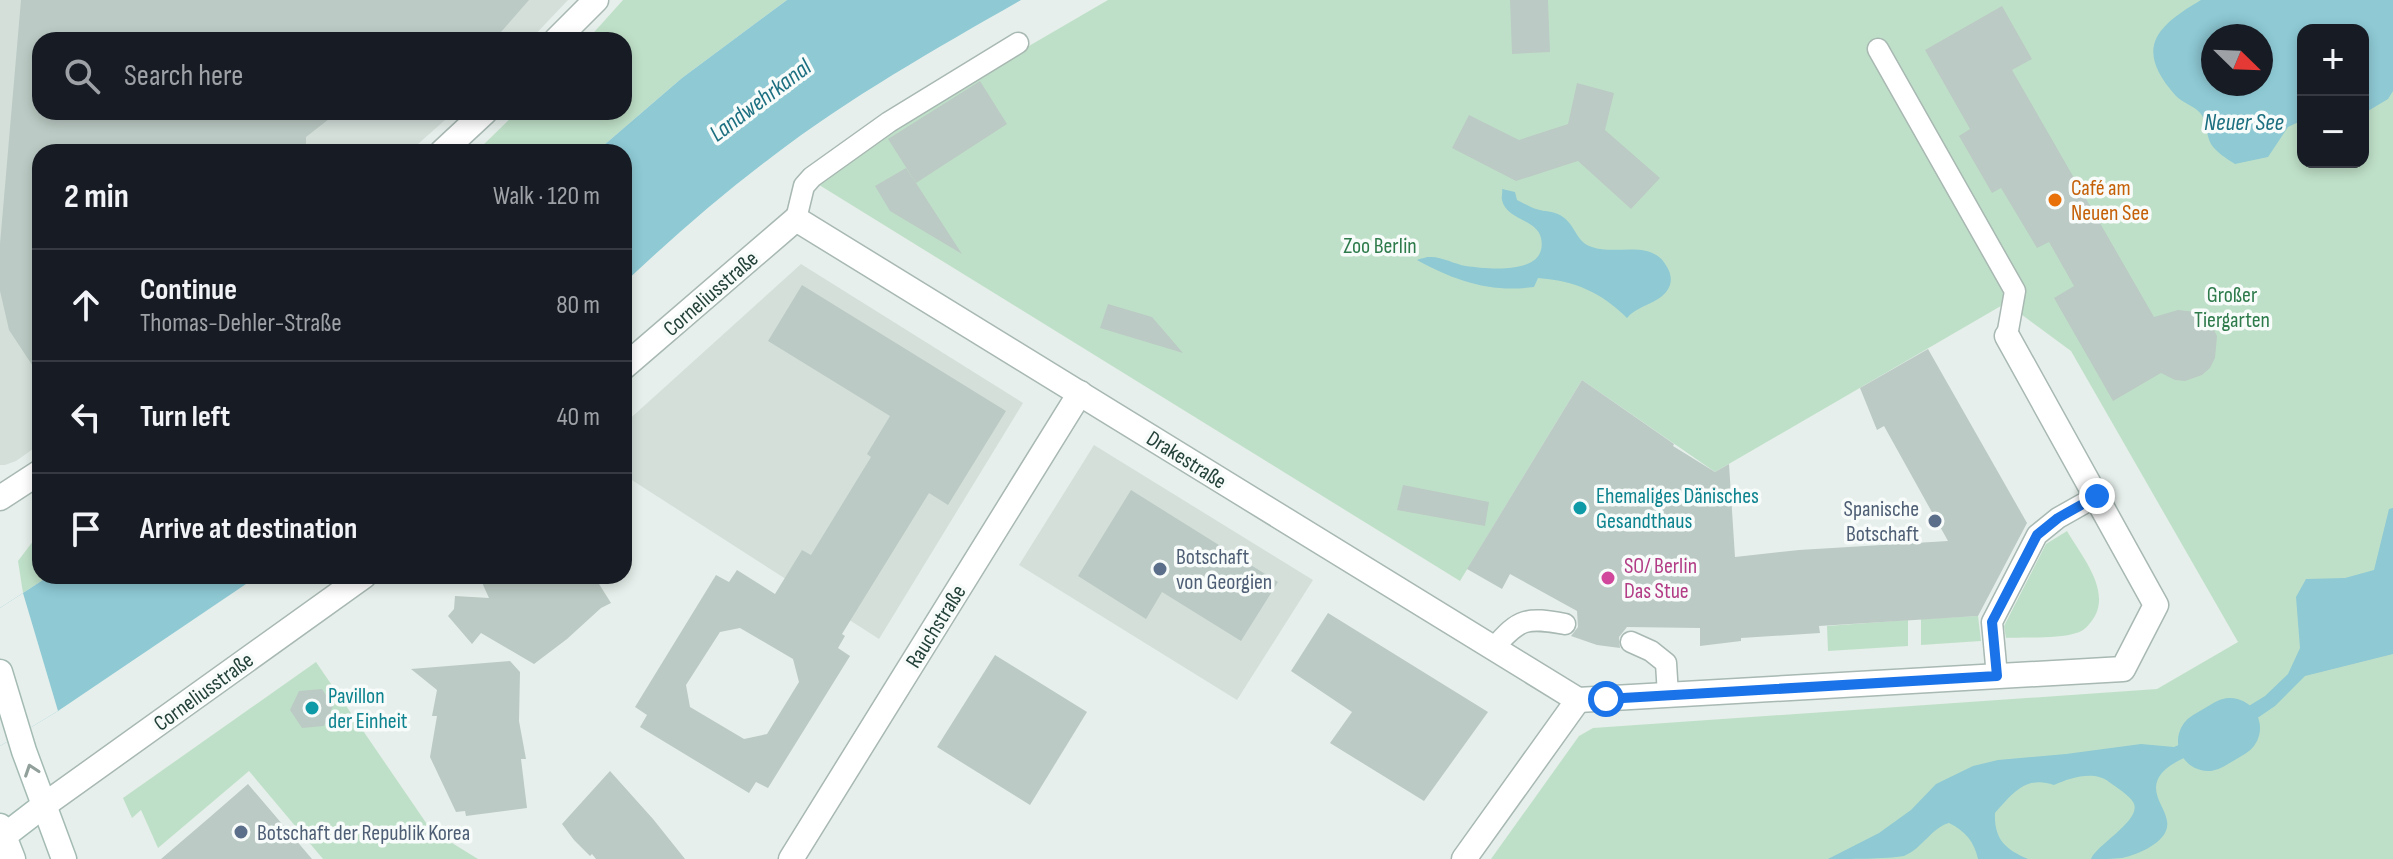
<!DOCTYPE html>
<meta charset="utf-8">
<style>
:root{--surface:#171b24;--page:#242831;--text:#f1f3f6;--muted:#9ea1a6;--line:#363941}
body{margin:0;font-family:"Sofia Sans Condensed",sans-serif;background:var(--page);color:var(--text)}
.controls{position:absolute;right:24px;top:24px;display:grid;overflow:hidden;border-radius:16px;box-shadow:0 4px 12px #0003}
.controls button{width:72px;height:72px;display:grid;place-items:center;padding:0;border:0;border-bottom:2px solid var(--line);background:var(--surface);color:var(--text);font:40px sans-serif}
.compass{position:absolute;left:2201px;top:24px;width:72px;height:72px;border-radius:50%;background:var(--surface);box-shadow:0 4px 12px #0003;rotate:113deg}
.stop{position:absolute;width:24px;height:24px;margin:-18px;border:6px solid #1a73e8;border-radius:50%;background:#fff}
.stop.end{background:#1a73e8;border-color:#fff;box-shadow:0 2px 8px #0008}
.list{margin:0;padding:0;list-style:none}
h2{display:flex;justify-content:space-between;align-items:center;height:104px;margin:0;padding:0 32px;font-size:34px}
h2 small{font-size:26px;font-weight:400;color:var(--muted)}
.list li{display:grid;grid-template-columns:52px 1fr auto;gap:24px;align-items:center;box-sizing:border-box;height:112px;padding:0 32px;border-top:2px solid var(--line)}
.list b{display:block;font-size:30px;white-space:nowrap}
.list p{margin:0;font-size:26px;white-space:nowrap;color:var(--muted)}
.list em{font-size:26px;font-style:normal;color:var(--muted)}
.icon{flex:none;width:44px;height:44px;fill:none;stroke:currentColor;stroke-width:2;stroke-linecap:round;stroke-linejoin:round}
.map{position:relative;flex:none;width:2393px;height:859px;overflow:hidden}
.search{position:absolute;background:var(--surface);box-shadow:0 4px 12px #0003;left:32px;top:32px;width:600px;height:88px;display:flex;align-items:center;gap:20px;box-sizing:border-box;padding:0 28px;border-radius:24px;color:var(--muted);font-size:30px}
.panel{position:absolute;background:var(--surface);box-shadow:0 4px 12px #0003;left:32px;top:144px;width:600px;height:440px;border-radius:24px}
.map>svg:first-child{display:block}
.built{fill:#d4dfda}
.green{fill:#bfe0c8;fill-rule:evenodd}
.water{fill:#8ec9d4;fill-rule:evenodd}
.pier{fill:#e6efeb}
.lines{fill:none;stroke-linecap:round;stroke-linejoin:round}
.river{stroke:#8ec9d4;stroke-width:60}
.building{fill:#bbcac4;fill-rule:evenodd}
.service-casing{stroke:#a8b8b2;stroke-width:23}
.minor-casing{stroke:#a8b8b2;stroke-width:27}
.secondary-casing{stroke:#a4bbb3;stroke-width:27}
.service{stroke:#fff;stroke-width:20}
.minor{stroke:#fff;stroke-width:24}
.secondary{stroke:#fff;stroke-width:24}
.oneway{stroke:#92a09c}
.route{stroke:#1a73e8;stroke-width:10}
.food-dot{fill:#e8710a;stroke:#f7fbf9;stroke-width:3}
.culture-dot{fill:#0f9aa8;stroke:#f7fbf9;stroke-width:3}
.service-dot{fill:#5c6f8a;stroke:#f7fbf9;stroke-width:3}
.hotel-dot{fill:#d1479c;stroke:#f7fbf9;stroke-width:3}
.labels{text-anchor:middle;stroke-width:7;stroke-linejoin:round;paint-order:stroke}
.food-label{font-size:22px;fill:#c56008;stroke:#f7fbf9;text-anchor:start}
.park-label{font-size:22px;fill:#2d7a4b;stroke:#f7fbf9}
.street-label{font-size:22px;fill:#24423a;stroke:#f7fbf9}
.culture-label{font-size:22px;fill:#0d838f;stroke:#f7fbf9;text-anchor:start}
.service-label{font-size:22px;fill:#4e5e75;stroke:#f7fbf9;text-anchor:start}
.hotel-label{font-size:22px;fill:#b23c85;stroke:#f7fbf9;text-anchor:start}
.water-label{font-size:24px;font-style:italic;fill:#1c6f80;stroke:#f7fbf9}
</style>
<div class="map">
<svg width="2393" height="859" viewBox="0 0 2393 859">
<rect width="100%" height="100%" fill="#e6efeb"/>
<g class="built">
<polygon points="0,0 568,0 530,40 40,40 40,112 454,112 409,152 40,152 40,444 16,461 5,465 0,465"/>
<polygon points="801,264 1023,403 879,639 624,475 624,424"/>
<polygon points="1094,445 1313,580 1237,700 1019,565"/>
</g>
<g class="green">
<polygon points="623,0 787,0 682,78 596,152 476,152 517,112 624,112 624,40 587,40"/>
<path d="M1108,0h1285v859h-902l88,-123 14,-8 564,-39 81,-47 -167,-291 -65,-48 -291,169 -133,-92 -122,201 -644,-398 187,-122zM2303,30h60v132h-60zM2213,36h48v48h-48z"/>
<path d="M2067,531c15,26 47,62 24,91 -4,5 -9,10 -15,11 -16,6 -52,4 -70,5l-2,-12 42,-82z"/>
<polygon points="40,532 40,576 49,576 23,593 18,561"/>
<polygon points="1978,616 1981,641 1921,645 1921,619"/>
<polygon points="1908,620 1908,646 1828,651 1827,626"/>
<polygon points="316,662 431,830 478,859 323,859 249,771 158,848 141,810 132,818 123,798"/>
</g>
<g class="water">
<path d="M787,0h234c-84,48 -171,97 -248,156 -52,39 -101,82 -149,127v-131h-28l86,-74z"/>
<path d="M2201,0h192v91l-5,8 -25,15v-84h-60v90l-15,7 -20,30 -33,7c-8,-5 -19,-12 -24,-20 -5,-9 -4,-22 -10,-30 -6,-8 -18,-11 -25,-18 -42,-47 -21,-69 25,-96zM2261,36v48h-48v-48z"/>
<path d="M1502,189l13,3 2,8c7,3 15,9 23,10 8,2 15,1 23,7 13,9 13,25 29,30 24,9 60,-9 75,20 3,5 5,11 3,18 -7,19 -30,18 -43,33 -26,-26 -52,-37 -89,-40l-4,9c-43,6 -79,-6 -117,-27 3,-1 9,-3 12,-3 12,-1 25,7 37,9 22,3 83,10 75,-28 -4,-19 -35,-18 -39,-38 -1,-4 1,-7 0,-11z"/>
<polygon points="2393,508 2393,654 2305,676 2275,706 2234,734 2226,720 2265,696 2288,674 2300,648 2296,597 2306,579 2345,578 2374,570 2389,509"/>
<polygon points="49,576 258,576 58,711 0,746 0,608"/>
<path d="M2203,734l8,13c-16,7 -45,15 -53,32 -7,16 7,28 9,42 4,20 -29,34 -45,37 -9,1 -21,1 -31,1 6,-15 53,-40 42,-57 -4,-7 -17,-15 -24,-20 -15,-12 -39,-4 -55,3 -28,-10 -41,8 -59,28 -1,26 10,36 33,46h-50c-4,-18 -13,-28 -29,-36 -18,5 -26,25 -45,33 -18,3 -56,3 -76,3l51,-26 32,-23 25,-26 37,-18 25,-6 68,-6 75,-10 33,3z"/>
</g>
<polygon class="pier" points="23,593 58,711 0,746 0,608"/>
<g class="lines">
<polyline class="river" points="2208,741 2230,728"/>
</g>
<g class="building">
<polygon points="21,0 529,0 494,40 40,40 40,112 338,112 306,137 306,152 40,152 40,377 9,330 0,291 0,244"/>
<polygon points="1510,0 1548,0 1550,52 1512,54"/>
<polygon points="2002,6 2032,59 2012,70 2154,317 2178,310 2196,312 2212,326 2217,336 2215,358 2210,368 2202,375 2185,381 2175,380 2161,373 2113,401 2054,298 2074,286 2049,242 2037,248 2001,188 1992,193 1959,136 1970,129 1925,50"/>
<polygon points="980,81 1007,124 916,183 888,139"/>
<polygon points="1577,83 1614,93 1605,130 1660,178 1631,209 1578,161 1516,181 1452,148 1469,115 1519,140 1568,124"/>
<polygon points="906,168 916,183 962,254 890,211 875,186"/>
<path d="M802,285l204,126 -58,94 -19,-12 -87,141 3,2 -7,12 12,8 -82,132 -12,-6 -7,11 -109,-66 7,-12 -12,-8 81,-132 13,7 8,-12 38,24 27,-44 9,5 60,-98 -4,-3 23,-38 -122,-75zM740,628l53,31 6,23 -32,52 -23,5 -54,-32 -4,-22 34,-53z"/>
<polygon points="1108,304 1152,317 1183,353 1100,328"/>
<polygon points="1928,349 2027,523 1978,616 1819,626 1820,633 1741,638 1741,641 1700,646 1700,628 1627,627 1619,637 1620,648 1597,645 1571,636 1578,627 1577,611 1510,574 1502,589 1467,569 1582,380 1674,444 1673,446 1715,472 1729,464 1735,557 1799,550 1948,541 1884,426 1877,430 1860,388"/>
<polygon points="1403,485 1489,502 1485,526 1397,510"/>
<polygon points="1131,490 1278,582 1241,641 1162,592 1146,619 1078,576"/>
<polygon points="479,576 594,576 611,603 601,608 567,639 534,664 481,633 472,644 448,616 454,609 455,596 489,598"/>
<polygon points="1328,613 1488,712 1424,801 1330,743 1352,712 1291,671"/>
<polygon points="995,655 1087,712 1030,805 937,747"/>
<polygon points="510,661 520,672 519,721 526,759 521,759 527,808 466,816 465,811 456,812 430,757 437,716 432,716 437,690 411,669"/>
<polygon points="322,689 333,706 324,726 302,728 290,710 299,691"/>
<polygon points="610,771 653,819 685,859 596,859 592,854 590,856 574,840 562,824"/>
<polygon points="248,784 312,859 161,859 210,817"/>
</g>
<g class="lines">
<g class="service-casing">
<g id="service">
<polyline points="1878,49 2015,291 2007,336"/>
<polyline points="796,219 804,186 812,177 889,122 1018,43"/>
<polyline points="1631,642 1651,651 1666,663 1668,695"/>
<path d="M1494,648c25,-30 33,-31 71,-24"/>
<polyline points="1997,676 1992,622 2037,535 2058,518 2097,496"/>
</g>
</g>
<g class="minor-casing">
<g id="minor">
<polyline points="556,40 596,0"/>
<polyline points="442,152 485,112"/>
<polyline points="624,367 796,219 1578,700"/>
<polyline points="0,498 40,472"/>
<polyline points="1578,700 2123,669 2156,605 2007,336"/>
<polyline points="43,806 364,576"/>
<polyline points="791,859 1080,393"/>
<polyline points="1464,859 1578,700"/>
</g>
</g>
<g class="secondary-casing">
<g id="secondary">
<polyline points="0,672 24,751 64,859"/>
<polyline points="0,826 13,859"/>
<polyline points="4,836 43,806"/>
</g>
</g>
<use href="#service" class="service"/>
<use href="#minor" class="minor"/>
<use href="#secondary" class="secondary"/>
</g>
<defs><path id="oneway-chevron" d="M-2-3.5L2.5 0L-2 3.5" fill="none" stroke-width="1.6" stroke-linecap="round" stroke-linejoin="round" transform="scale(2)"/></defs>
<use class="oneway" href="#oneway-chevron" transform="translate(31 770) rotate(-109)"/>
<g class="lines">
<polyline class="route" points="1606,699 1997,676 1992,622 2037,535 2058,518 2097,496"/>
</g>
<circle class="food-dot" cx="2055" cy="200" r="8"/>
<g class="culture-dot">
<circle cx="1580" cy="508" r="8"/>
<circle cx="312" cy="708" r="8"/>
</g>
<g class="service-dot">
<circle cx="1935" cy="521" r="8"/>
<circle cx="1160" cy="569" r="8"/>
<circle cx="241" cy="832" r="8"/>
</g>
<circle class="hotel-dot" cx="1608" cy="578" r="8"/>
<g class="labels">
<g class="food-label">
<text x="2071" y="195">Café am<tspan x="2071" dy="25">Neuen See</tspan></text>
</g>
<g class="park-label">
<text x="1380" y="253">Zoo Berlin</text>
<text x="2232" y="302">Großer<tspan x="2232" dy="25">Tiergarten</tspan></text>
</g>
<g class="street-label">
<text transform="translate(710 293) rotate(-41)" y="8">Corneliusstraße</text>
<text transform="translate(1187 459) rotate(32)" y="8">Drakestraße</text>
<text transform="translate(935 626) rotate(-58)" y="8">Rauchstraße</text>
<text transform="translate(203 691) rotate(-36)" y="8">Corneliusstraße</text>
</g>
<g class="culture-label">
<text x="1596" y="503">Ehemaliges Dänisches<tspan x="1596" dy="25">Gesandthaus</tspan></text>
<text x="328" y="703">Pavillon<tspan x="328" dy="25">der Einheit</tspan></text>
</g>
<g class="service-label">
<text x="1919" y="516" text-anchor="end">Spanische<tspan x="1919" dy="25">Botschaft</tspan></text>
<text x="1176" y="564">Botschaft<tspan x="1176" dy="25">von Georgien</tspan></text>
<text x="257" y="840">Botschaft der Republik Korea</text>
</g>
<g class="hotel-label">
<text x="1624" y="573">SO/ Berlin<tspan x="1624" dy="25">Das Stue</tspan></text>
</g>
<g class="water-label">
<text transform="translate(760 100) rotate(-37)" y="8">Landwehrkanal</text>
<text x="2244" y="130">Neuer See</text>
</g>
</g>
</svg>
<div class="controls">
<button>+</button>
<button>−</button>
</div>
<svg class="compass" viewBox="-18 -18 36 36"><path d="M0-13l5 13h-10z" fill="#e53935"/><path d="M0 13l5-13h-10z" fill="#9ea1a6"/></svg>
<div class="stop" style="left:1606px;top:699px"></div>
<div class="stop end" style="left:2097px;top:496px"></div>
<div class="search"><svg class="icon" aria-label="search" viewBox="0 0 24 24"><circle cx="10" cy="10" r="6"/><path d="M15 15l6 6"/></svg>Search here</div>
<section class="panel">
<h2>2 min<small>Walk · 120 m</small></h2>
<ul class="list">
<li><svg class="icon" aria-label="ahead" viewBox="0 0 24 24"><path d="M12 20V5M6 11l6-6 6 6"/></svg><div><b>Continue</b><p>Thomas-Dehler-Straße</p></div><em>80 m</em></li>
<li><svg class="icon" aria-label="left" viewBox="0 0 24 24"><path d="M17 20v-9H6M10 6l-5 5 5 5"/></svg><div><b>Turn left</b></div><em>40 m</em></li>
<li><svg class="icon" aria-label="arrive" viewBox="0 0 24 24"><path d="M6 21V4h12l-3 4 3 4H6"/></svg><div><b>Arrive at destination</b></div></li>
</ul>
</section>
</div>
